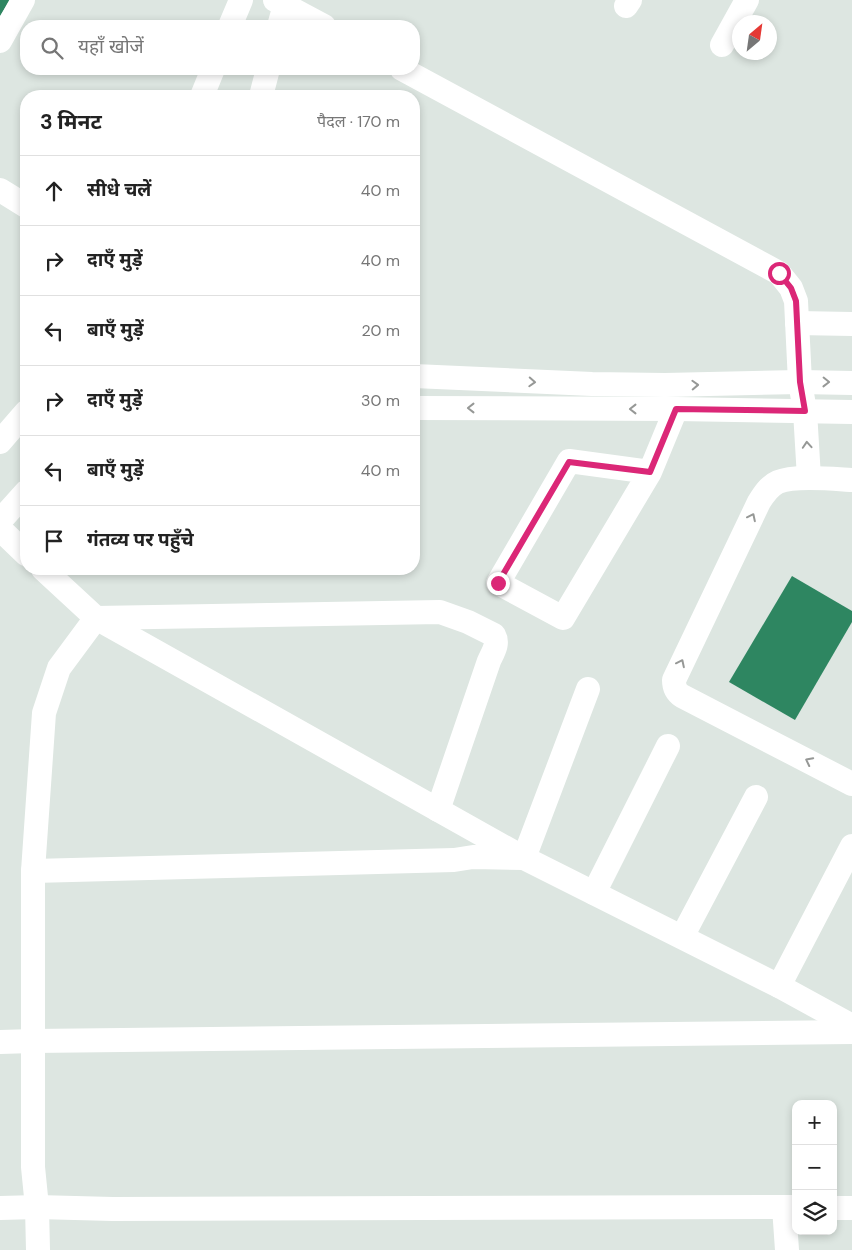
<!DOCTYPE html>
<html lang="hi">
<meta charset="utf-8">
<style>
:root{--surface:#fff;--page:#f2f2f2;--text:#222;--muted:#767676;--line:#e0e0e0}
body{margin:0;font-family:"DM Sans","Noto Sans Devanagari",sans-serif;background:var(--page);color:var(--text)}
.controls{position:absolute;right:15px;bottom:15px;display:grid;overflow:hidden;border-radius:10px;box-shadow:0 2px 8px #0003}
.controls button{width:45px;height:45px;display:grid;place-items:center;padding:0;border:0;border-bottom:1px solid var(--line);background:var(--surface);color:var(--text);font:25px sans-serif}
.compass{position:absolute;left:732px;top:15px;width:45px;height:45px;border-radius:50%;background:var(--surface);box-shadow:0 2px 8px #0003;rotate:29deg}
.stop{position:absolute;width:15px;height:15px;margin:-11px;border:4px solid #db2777;border-radius:50%;background:#fff}
.stop.end{background:#db2777;border-color:#fff;box-shadow:0 1px 5px #0008}
.list{margin:0;padding:0;list-style:none}
h2{display:flex;justify-content:space-between;align-items:center;height:65px;margin:0;padding:0 20px;font-size:21px}
h2 small{font-size:16px;font-weight:400;color:var(--muted)}
.list li{display:grid;grid-template-columns:32px 1fr auto;gap:15px;align-items:center;box-sizing:border-box;height:70px;padding:0 20px;border-top:1px solid var(--line)}
.list b{display:block;font-size:19px;white-space:nowrap}
.list em{font-size:16px;font-style:normal;color:var(--muted)}
.icon{flex:none;width:28px;height:28px;fill:none;stroke:currentColor;stroke-width:2;stroke-linecap:round;stroke-linejoin:round}
.map{position:relative;flex:none;width:852px;height:1250px;overflow:hidden}
.search{position:absolute;background:var(--surface);box-shadow:0 2px 8px #0003;left:20px;top:20px;width:400px;height:55px;display:flex;align-items:center;gap:12px;box-sizing:border-box;padding:0 18px;border-radius:20px;color:var(--muted);font-size:19px}
.panel{position:absolute;background:var(--surface);box-shadow:0 2px 8px #0003;left:20px;top:90px;width:400px;height:485px;border-radius:20px}
.map>svg:first-child{display:block}
.building{fill:#2e8661}
.lines{fill:none;stroke-linecap:round;stroke-linejoin:round}
.minor{stroke:#fff;stroke-width:24}
.oneway{stroke:#969896}
.route{stroke:#db2777;stroke-width:6}
</style>
<div class="map">
<svg width="852" height="1250" viewBox="0 0 852 1250">
<rect width="100%" height="100%" fill="#dde6e1"/>
<g class="building">
<polygon points="0,0 10,0 0,16"/>
<polygon points="792,576 852,611 852,622 795,720 729,682"/>
</g>
<g class="lines">
<g class="minor">
<polyline points="275,0 324,26"/>
<polyline points="626,6 630,0"/>
<polyline points="230,26 241,0"/>
<polyline points="279,26 285,5 284,0"/>
<polyline points="0,41 23,0"/>
<polyline points="722,45 747,0"/>
<polyline points="402,69 779,273 791,288 796,301 800,382 805,411 809,478"/>
<polyline points="202,96 213,69"/>
<polyline points="261,96 268,69"/>
<polyline points="0,190 26,206"/>
<polyline points="797,323 852,324"/>
<polyline points="414,376 592,384 665,385 800,382 852,383"/>
<polyline points="414,408 676,409 852,412"/>
<polyline points="0,442 26,412"/>
<polyline points="650,472 569,461 498,583 563,618 650,472 676,409"/>
<path d="M852,480c-18,-1 -58,-5 -74,2 -9,4 -14,12 -19,20l-85,178c0,8 2,12 8,16l170,88"/>
<polyline points="0,521 26,492"/>
<polyline points="0,529 26,554"/>
<polyline points="43,569 96,618 524,858 779,986 852,1026"/>
<polyline points="33,871 454,860 473,857 524,858 588,689"/>
<polyline points="594,893 668,746"/>
<polyline points="682,937 756,797"/>
<polyline points="779,986 852,846"/>
<polyline points="0,1042 33,1041 852,1032"/>
<polyline points="784,1207 787,1250"/>
<polyline points="0,1208 37,1207 113,1209 796,1207"/>
<polyline points="833,1208 852,1208"/>
<path d="M38,1250l-1,-43 -4,-40v-296l11,-158 15,-45 37,-50 344,-6 28,10 26,13c5,9 -1,17 -5,26l-51,149"/>
</g>
</g>
<defs><path id="oneway-chevron" d="M-2-3.5L2.5 0L-2 3.5" fill="none" stroke-width="1.6" stroke-linecap="round" stroke-linejoin="round" transform="scale(1.25)"/></defs>
<g class="oneway">
<use href="#oneway-chevron" transform="translate(532 382) rotate(3)"/>
<use href="#oneway-chevron" transform="translate(826 382) rotate(1)"/>
<use href="#oneway-chevron" transform="translate(695 385) rotate(-2)"/>
<use href="#oneway-chevron" transform="translate(471 408) rotate(-180)"/>
<use href="#oneway-chevron" transform="translate(633 409) rotate(180)"/>
<use href="#oneway-chevron" transform="translate(807 445) rotate(-94)"/>
<use href="#oneway-chevron" transform="translate(752 517) rotate(-64)"/>
<use href="#oneway-chevron" transform="translate(681 663) rotate(-64)"/>
<use href="#oneway-chevron" transform="translate(809 761) rotate(-153)"/>
</g>
<g class="lines">
<polyline class="route" points="498,583 569,462 650,472 676,409 805,411 800,382 796,301 791,288 779,273"/>
</g>
</svg>
<div class="controls">
<button>+</button>
<button>−</button>
<button><svg class="icon" aria-label="layers" viewBox="0 0 24 24"><path d="M12 4l9 5-9 5-9-5zM3 14l9 5 9-5"/></svg></button>
</div>
<svg class="compass" viewBox="-18 -18 36 36"><path d="M0-13l5 13h-10z" fill="#e53935"/><path d="M0 13l5-13h-10z" fill="#767676"/></svg>
<div class="stop" style="left:779px;top:273px"></div>
<div class="stop end" style="left:498px;top:583px"></div>
<div class="search"><svg class="icon" aria-label="search" viewBox="0 0 24 24"><circle cx="10" cy="10" r="6"/><path d="M15 15l6 6"/></svg>यहाँ खोजें</div>
<section class="panel">
<h2>3 मिनट<small>पैदल · 170 m</small></h2>
<ul class="list">
<li><svg class="icon" aria-label="ahead" viewBox="0 0 24 24"><path d="M12 20V5M6 11l6-6 6 6"/></svg><div><b>सीधे चलें</b></div><em>40 m</em></li>
<li><svg class="icon" aria-label="right" viewBox="0 0 24 24"><path d="M7 20v-9h11M14 6l5 5-5 5"/></svg><div><b>दाएँ मुड़ें</b></div><em>40 m</em></li>
<li><svg class="icon" aria-label="left" viewBox="0 0 24 24"><path d="M17 20v-9H6M10 6l-5 5 5 5"/></svg><div><b>बाएँ मुड़ें</b></div><em>20 m</em></li>
<li><svg class="icon" aria-label="right" viewBox="0 0 24 24"><path d="M7 20v-9h11M14 6l5 5-5 5"/></svg><div><b>दाएँ मुड़ें</b></div><em>30 m</em></li>
<li><svg class="icon" aria-label="left" viewBox="0 0 24 24"><path d="M17 20v-9H6M10 6l-5 5 5 5"/></svg><div><b>बाएँ मुड़ें</b></div><em>40 m</em></li>
<li><svg class="icon" aria-label="arrive" viewBox="0 0 24 24"><path d="M6 21V4h12l-3 4 3 4H6"/></svg><div><b>गंतव्य पर पहुँचे</b></div></li>
</ul>
</section>
</div>
